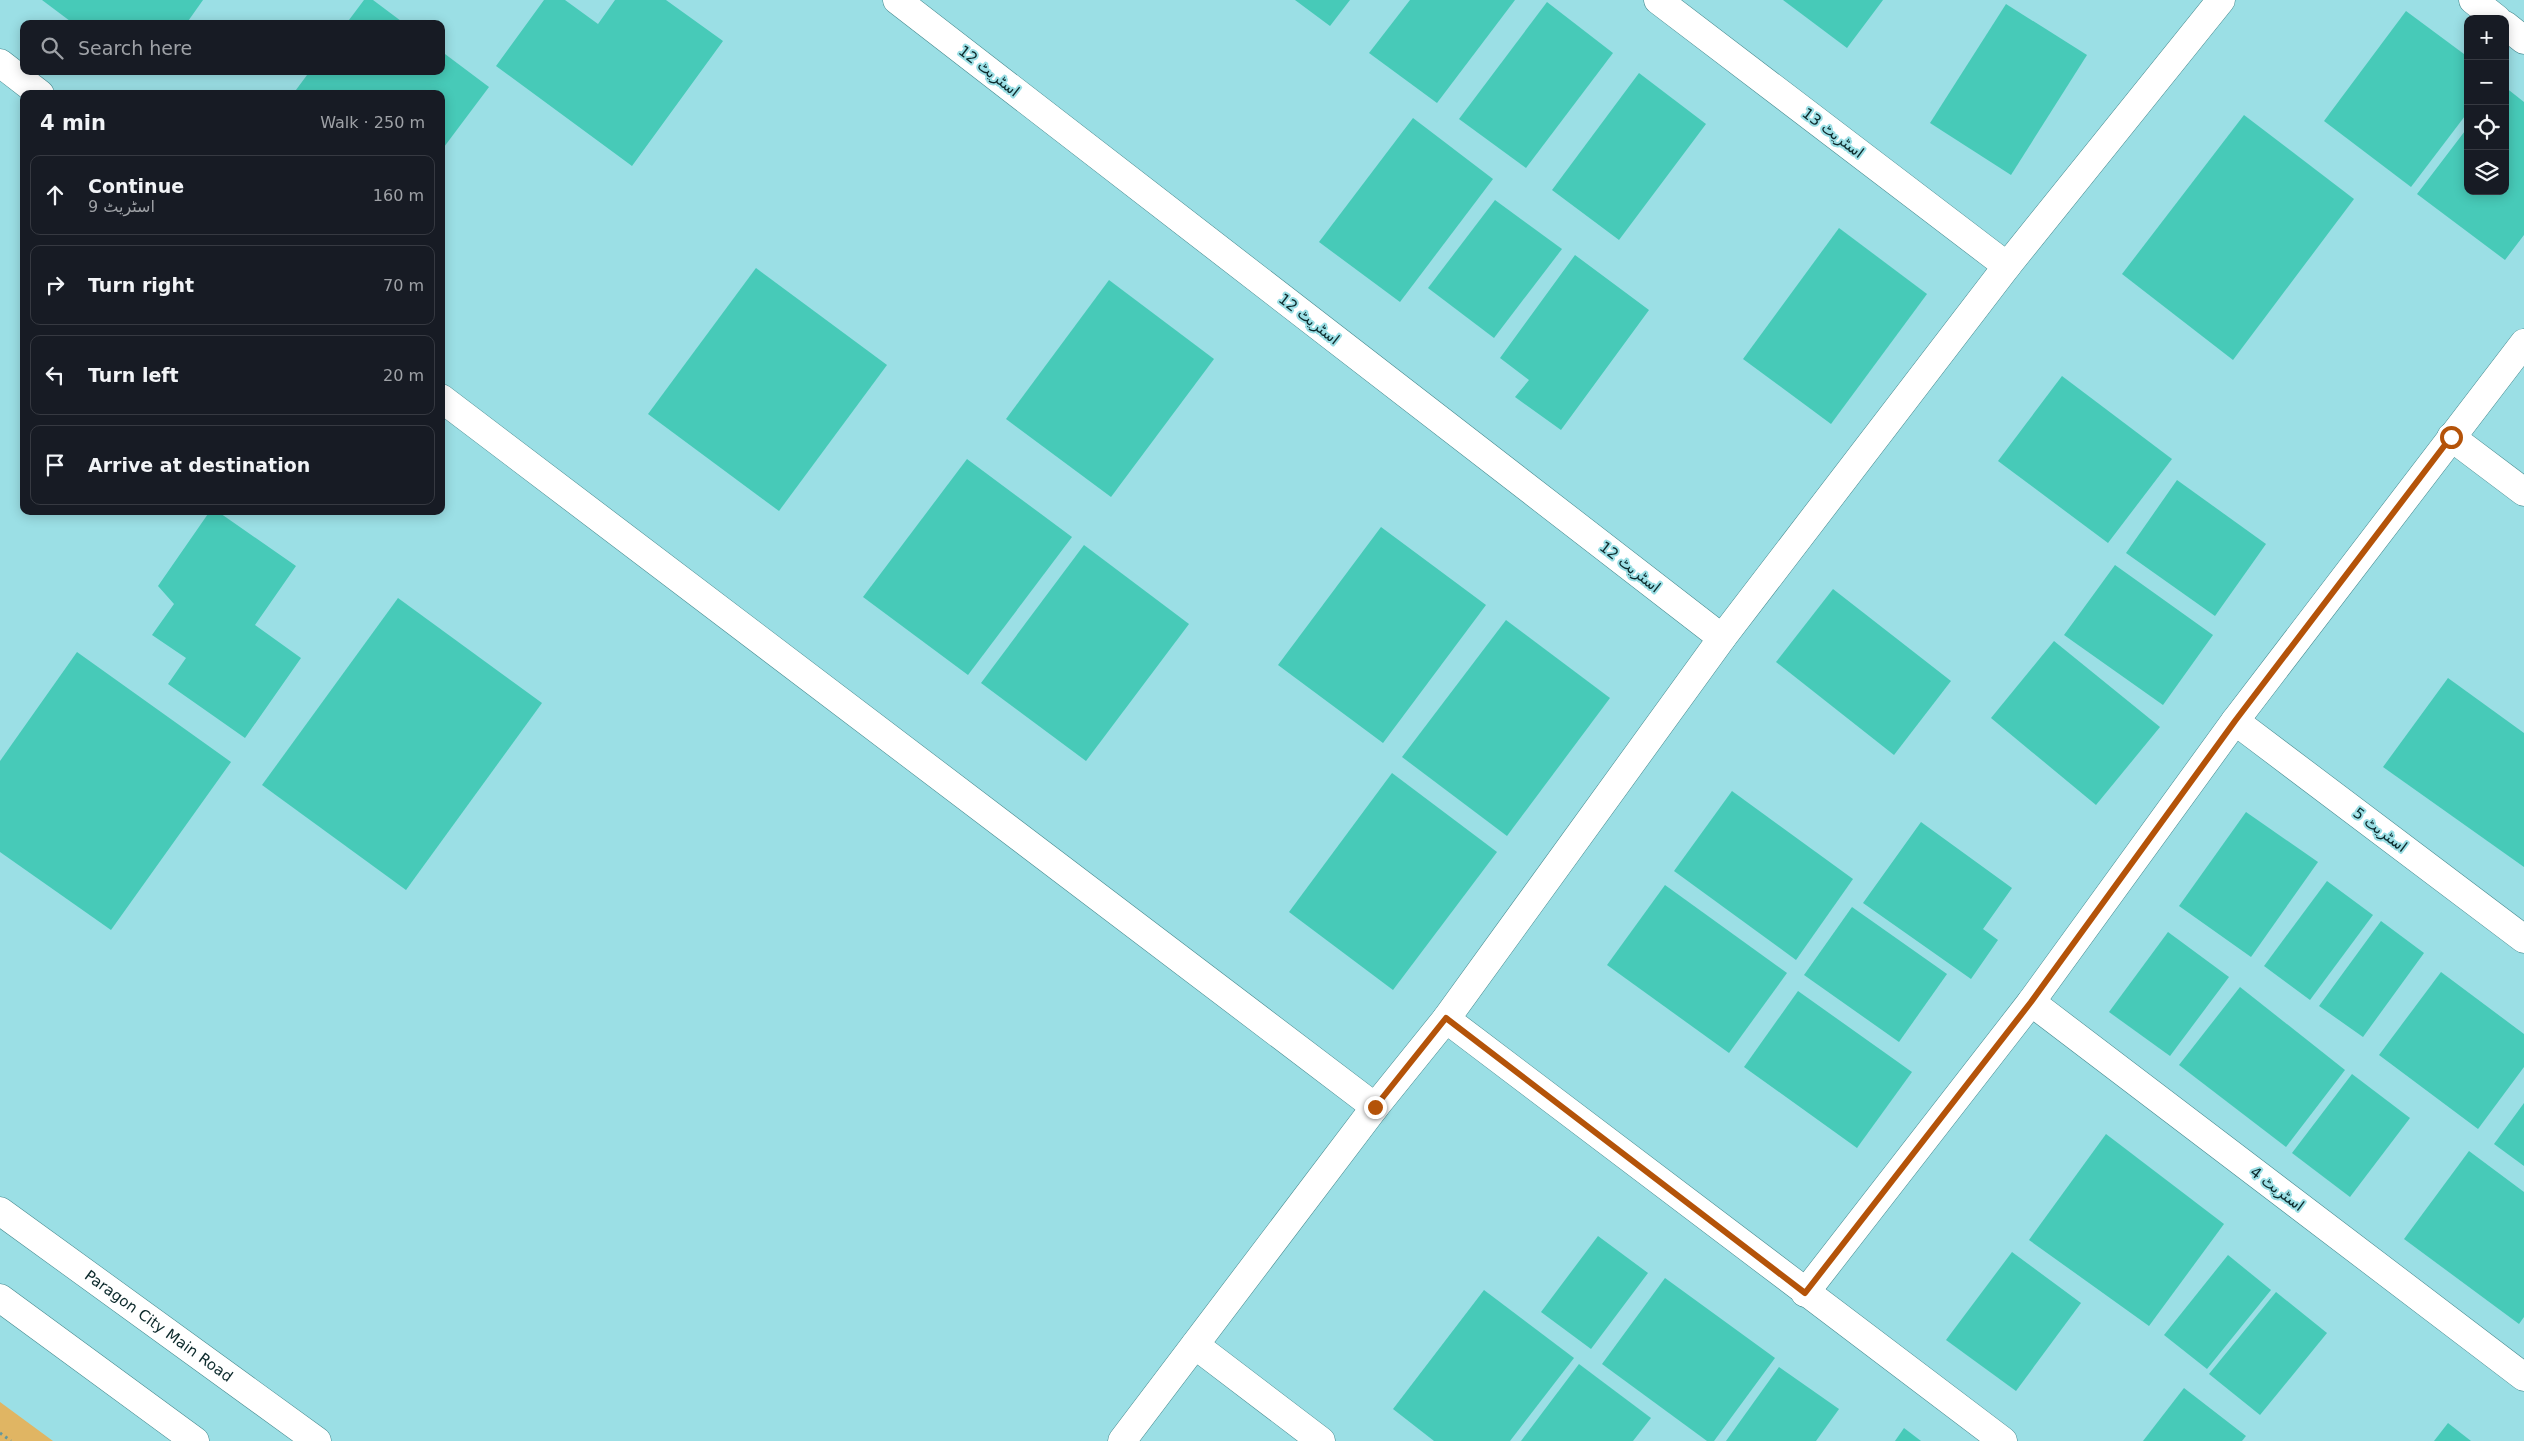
<!DOCTYPE html>
<meta charset="utf-8">
<style>
:root{--surface:#171b24;--page:#20242c;--text:#f1f3f6;--muted:#9ea1a6;--line:#363941}
body{margin:0;font-family:"DejaVu Sans",Vazirmatn,sans-serif;background:var(--page);color:var(--text)}
.controls{position:absolute;right:15px;top:15px;display:grid;overflow:hidden;border-radius:10px;box-shadow:0 2px 12px #0003}
.controls button{width:45px;height:45px;display:grid;place-items:center;padding:0;border:0;border-bottom:1px solid var(--line);background:var(--surface);color:var(--text);font:25px sans-serif}
.stop{position:absolute;width:15px;height:15px;margin:-11px;border:4px solid #b45309;border-radius:50%;background:#fff}
.stop.end{background:#b45309;border-color:#fff;box-shadow:0 1px 5px #0008}
.list{margin:0;padding:0;list-style:none}
h2{display:flex;justify-content:space-between;align-items:center;height:65px;margin:0;padding:0 20px;font-size:21px}
h2 small{font-size:16px;font-weight:400;color:var(--muted)}
.list li{display:grid;grid-template-columns:32px 1fr auto;gap:15px;align-items:center;box-sizing:border-box;height:80px;margin:0 10px 10px;padding:0 10px;border:1px solid var(--line);border-radius:10px}
.list b{display:block;font-size:19px;white-space:nowrap}
.list p{margin:0;font-size:16px;white-space:nowrap;color:var(--muted)}
.list em{font-size:16px;font-style:normal;color:var(--muted)}
.icon{flex:none;width:28px;height:28px;fill:none;stroke:currentColor;stroke-width:2;stroke-linecap:round;stroke-linejoin:round}
.map{position:relative;flex:none;width:2524px;height:1441px;overflow:hidden}
.search{position:absolute;background:var(--surface);box-shadow:0 2px 12px #0003;left:20px;top:20px;width:425px;height:55px;display:flex;align-items:center;gap:12px;box-sizing:border-box;padding:0 18px;border-radius:10px;color:var(--muted);font-size:19px}
.panel{position:absolute;background:var(--surface);box-shadow:0 2px 12px #0003;left:20px;top:90px;width:425px;height:425px;border-radius:10px}
.map>svg:first-child{display:block}
.green{fill:#e0b563}
.building{fill:#47cab8}
.lines{fill:none;stroke-linecap:round;stroke-linejoin:round}
.street-casing{stroke:#468a8f;stroke-width:29}
.secondary-casing{stroke:#468a8f;stroke-width:29}
.path{stroke:#63979c;stroke-width:3;stroke-dasharray:2.5 4;stroke-linecap:butt}
.street{stroke:#fff;stroke-width:28}
.secondary{stroke:#fff;stroke-width:28}
.route{stroke:#b45309;stroke-width:6}
.labels{text-anchor:middle;stroke-width:4;stroke-linejoin:round;paint-order:stroke}
.street-label{font-size:15px;fill:#0d2a2c;stroke:#9bdfe5}
</style>
<div class="map">
<svg width="2524" height="1441" viewBox="0 0 2524 1441">
<rect width="100%" height="100%" fill="#9bdfe5"/>
<polygon class="green" points="0,1402 53,1441 0,1441"/>
<g class="building">
<polygon points="42,0 203,0 186,24 74,24"/>
<polygon points="364,0 373,0 405,24 346,24"/>
<polygon points="544,0 565,0 598,24 615,0 666,0 723,41 632,166 496,66"/>
<polygon points="1295,0 1350,0 1330,26"/>
<polygon points="1410,0 1515,0 1437,103 1369,53"/>
<polygon points="1783,0 1883,0 1847,48"/>
<polygon points="1547,2 1613,53 1526,168 1459,119"/>
<polygon points="2006,4 2087,55 2011,175 1930,123"/>
<polygon points="2406,11 2468,57 2468,112 2411,187 2324,121"/>
<polygon points="441,51 489,87 441,151 441,94 293,94 310,71 441,71"/>
<polygon points="1639,73 1706,124 1619,240 1552,190"/>
<polygon points="2505,87 2524,102 2524,235 2505,260 2417,194 2468,127 2468,191 2505,191"/>
<polygon points="2244,115 2354,199 2233,360 2122,274"/>
<polygon points="1413,118 1493,179 1400,302 1319,242"/>
<polygon points="1495,200 1562,249 1494,338 1428,288"/>
<polygon points="1839,228 1927,294 1831,424 1743,359"/>
<polygon points="1575,255 1649,310 1561,430 1515,397 1529,380 1500,358"/>
<polygon points="756,268 887,365 779,511 648,414"/>
<polygon points="1109,280 1214,359 1111,497 1006,419"/>
<polygon points="2062,376 2172,459 2108,543 1998,461"/>
<polygon points="967,459 1072,537 968,675 863,597"/>
<polygon points="2177,480 2266,544 2215,616 2126,553"/>
<polygon points="210,511 217,511 296,566 255,625 301,658 245,738 168,684 186,658 152,635 174,604 158,586"/>
<polygon points="1381,527 1486,605 1383,743 1278,665"/>
<polygon points="1084,545 1189,624 1086,761 981,683"/>
<polygon points="2115,565 2213,635 2163,705 2064,635"/>
<polygon points="1833,589 1951,681 1894,755 1776,662"/>
<polygon points="398,598 542,703 406,890 262,785"/>
<polygon points="1506,620 1610,698 1507,836 1402,757"/>
<polygon points="2054,641 2160,727 2096,805 1991,718"/>
<polygon points="77,652 231,762 111,930 0,852 0,761"/>
<polygon points="2448,678 2524,733 2524,867 2383,767"/>
<polygon points="1392,773 1497,852 1393,990 1289,912"/>
<polygon points="1732,791 1853,879 1796,960 1674,871"/>
<polygon points="2246,812 2318,862 2251,957 2179,906"/>
<polygon points="1921,822 2012,888 1983,929 1998,940 1971,979 1863,903"/>
<polygon points="2327,881 2373,915 2310,1000 2264,966"/>
<polygon points="1665,885 1787,973 1729,1053 1607,965"/>
<polygon points="1852,907 1947,974 1899,1042 1804,975"/>
<polygon points="2381,921 2424,953 2363,1037 2319,1006"/>
<polygon points="2168,932 2229,977 2170,1056 2109,1012"/>
<polygon points="2441,972 2524,1034 2524,1067 2478,1129 2379,1055"/>
<polygon points="2240,987 2345,1070 2286,1147 2179,1065"/>
<polygon points="1798,991 1912,1072 1857,1148 1744,1067"/>
<polygon points="2352,1074 2410,1118 2350,1197 2292,1153"/>
<polygon points="2524,1103 2524,1166 2494,1144"/>
<polygon points="2106,1134 2224,1224 2149,1326 2029,1240"/>
<polygon points="2469,1151 2524,1192 2524,1317 2519,1324 2404,1239"/>
<polygon points="1598,1236 1648,1273 1591,1349 1541,1312"/>
<polygon points="2012,1252 2081,1303 2016,1391 1946,1340"/>
<polygon points="2228,1255 2271,1290 2207,1369 2164,1335"/>
<polygon points="1665,1278 1775,1358 1714,1441 1707,1441 1602,1364"/>
<polygon points="1484,1290 1574,1358 1510,1441 1434,1441 1393,1409"/>
<polygon points="2276,1292 2327,1333 2260,1415 2209,1374"/>
<polygon points="1579,1364 1651,1418 1633,1441 1521,1441"/>
<polygon points="1779,1367 1839,1409 1816,1441 1726,1441"/>
<polygon points="2184,1388 2246,1436 2242,1441 2143,1441"/>
<polygon points="2448,1423 2471,1441 2434,1441"/>
<polygon points="1904,1428 1921,1441 1895,1441"/>
</g>
<g class="lines">
<g class="street-casing">
<g id="street">
<polyline points="897,0 1722,638"/>
<polyline points="1658,0 2007,266"/>
<polyline points="2473,0 2497,19"/>
<polyline points="2505,25 2524,40"/>
<polyline points="0,63 40,94"/>
<polyline points="441,398 1375,1107"/>
<polyline points="2451,437 2524,492"/>
<polyline points="2235,721 2524,939"/>
<polyline points="2031,1002 2524,1377"/>
<polyline points="1446,1019 2003,1441"/>
<polyline points="1805,1293 2031,1002 2235,721 2524,343"/>
<polyline points="1195,1345 1321,1441"/>
<polyline points="1122,1441 1375,1107 1446,1019 1722,638 2007,266 2221,0"/>
</g>
</g>
<g class="secondary-casing">
<g id="secondary">
<path id="s1" d="M0,1211l317,230"/>
<polyline points="0,1298 195,1441"/>
</g>
</g>
<polyline class="path" points="0,1433 11,1441"/>
<use href="#street" class="street"/>
<use href="#secondary" class="secondary"/>
</g>
<g class="lines">
<polyline class="route" points="1375,1107 1446,1018 1805,1293 2031,1002 2235,721 2451,437"/>
</g>
<g class="labels">
<g class="street-label">
<text transform="translate(989 71) rotate(38)" y="5">اسٹریٹ 12</text>
<text transform="translate(1833 133) rotate(37)" y="5">اسٹریٹ 13</text>
<text transform="translate(1309 319) rotate(38)" y="5">اسٹریٹ 12</text>
<text transform="translate(1630 567) rotate(38)" y="5">اسٹریٹ 12</text>
<text transform="translate(2380 830) rotate(37)" y="5">اسٹریٹ 5</text>
<text transform="translate(2277 1189) rotate(37)" y="5">اسٹریٹ 4</text>
<text dy="5" stroke="none"><textPath href="#s1" startOffset="196">Paragon City Main Road</textPath></text>
</g>
</g>
</svg>
<div class="controls">
<button>+</button>
<button>−</button>
<button><svg class="icon" aria-label="locate" viewBox="0 0 24 24"><circle cx="12" cy="12" r="6"/><path d="M12 2v4M12 18v4M2 12h4M18 12h4"/></svg></button>
<button><svg class="icon" aria-label="layers" viewBox="0 0 24 24"><path d="M12 4l9 5-9 5-9-5zM3 14l9 5 9-5"/></svg></button>
</div>
<div class="stop" style="left:2451px;top:437px"></div>
<div class="stop end" style="left:1375px;top:1107px"></div>
<div class="search"><svg class="icon" aria-label="search" viewBox="0 0 24 24"><circle cx="10" cy="10" r="6"/><path d="M15 15l6 6"/></svg>Search here</div>
<section class="panel">
<h2>4 min<small>Walk · 250 m</small></h2>
<ul class="list">
<li><svg class="icon" aria-label="ahead" viewBox="0 0 24 24"><path d="M12 20V5M6 11l6-6 6 6"/></svg><div><b>Continue</b><p>اسٹریٹ 9</p></div><em>160 m</em></li>
<li><svg class="icon" aria-label="right" viewBox="0 0 24 24"><path d="M7 20v-9h11M14 6l5 5-5 5"/></svg><div><b>Turn right</b></div><em>70 m</em></li>
<li><svg class="icon" aria-label="left" viewBox="0 0 24 24"><path d="M17 20v-9H6M10 6l-5 5 5 5"/></svg><div><b>Turn left</b></div><em>20 m</em></li>
<li><svg class="icon" aria-label="arrive" viewBox="0 0 24 24"><path d="M6 21V4h12l-3 4 3 4H6"/></svg><div><b>Arrive at destination</b></div></li>
</ul>
</section>
</div>
